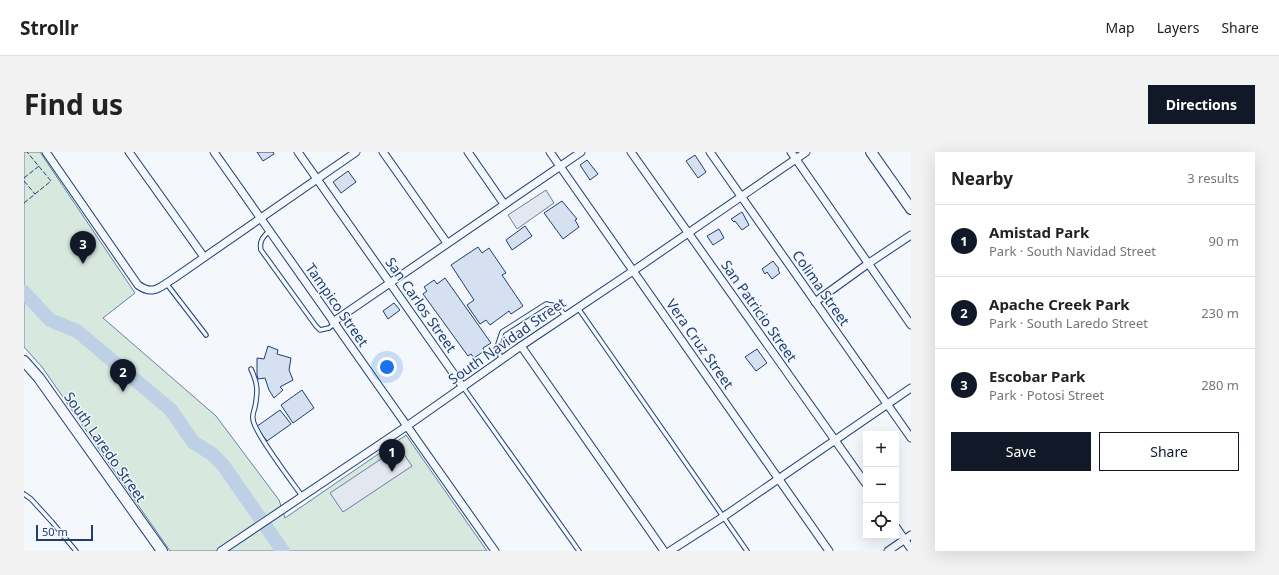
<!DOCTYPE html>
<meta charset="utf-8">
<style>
:root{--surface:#fff;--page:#f2f2f2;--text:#222;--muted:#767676;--line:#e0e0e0;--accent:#111827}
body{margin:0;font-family:"Noto Sans",sans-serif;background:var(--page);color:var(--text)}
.controls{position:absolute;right:12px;bottom:12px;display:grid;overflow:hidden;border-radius:0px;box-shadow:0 4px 16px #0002}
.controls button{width:36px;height:36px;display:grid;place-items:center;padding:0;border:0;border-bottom:1px solid var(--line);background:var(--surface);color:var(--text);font:20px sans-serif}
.scale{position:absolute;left:12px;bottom:10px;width:57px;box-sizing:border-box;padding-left:4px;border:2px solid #1d3f73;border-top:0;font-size:11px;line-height:14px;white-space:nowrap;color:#1d3f73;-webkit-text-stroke:3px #f4f7fb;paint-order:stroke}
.you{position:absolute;left:363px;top:215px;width:14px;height:14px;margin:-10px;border:3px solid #fff;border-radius:50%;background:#1a73e8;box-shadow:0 0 0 6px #1a73e833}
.badge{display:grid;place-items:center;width:26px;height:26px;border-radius:50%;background:var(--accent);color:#fff;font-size:13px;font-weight:700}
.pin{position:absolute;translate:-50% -33px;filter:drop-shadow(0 1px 2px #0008)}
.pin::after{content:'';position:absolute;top:21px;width:14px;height:12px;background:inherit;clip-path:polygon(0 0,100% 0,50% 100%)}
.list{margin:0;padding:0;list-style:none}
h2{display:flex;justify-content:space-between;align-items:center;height:52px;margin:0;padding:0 16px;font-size:17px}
h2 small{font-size:13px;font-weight:400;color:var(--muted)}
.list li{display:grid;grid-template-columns:26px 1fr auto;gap:12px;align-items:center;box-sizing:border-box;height:72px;padding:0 16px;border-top:1px solid var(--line)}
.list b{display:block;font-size:15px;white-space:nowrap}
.list p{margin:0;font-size:13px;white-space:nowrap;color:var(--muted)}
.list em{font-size:13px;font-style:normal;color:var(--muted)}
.actions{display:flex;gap:8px;padding:12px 16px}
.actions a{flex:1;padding:9px 0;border:1px solid var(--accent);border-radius:0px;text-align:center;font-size:14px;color:var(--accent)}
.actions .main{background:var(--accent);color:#fff}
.icon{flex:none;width:22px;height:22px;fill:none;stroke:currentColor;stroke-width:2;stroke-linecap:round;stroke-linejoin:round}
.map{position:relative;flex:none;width:887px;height:399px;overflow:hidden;border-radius:0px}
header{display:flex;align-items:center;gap:24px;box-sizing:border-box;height:56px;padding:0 20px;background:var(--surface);border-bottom:1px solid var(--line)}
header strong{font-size:19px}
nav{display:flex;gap:22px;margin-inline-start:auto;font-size:14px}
.intro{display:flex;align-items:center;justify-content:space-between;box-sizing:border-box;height:96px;padding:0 24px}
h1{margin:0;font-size:28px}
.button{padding:10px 18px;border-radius:0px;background:var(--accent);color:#fff;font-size:14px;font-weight:700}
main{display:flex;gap:24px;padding:0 24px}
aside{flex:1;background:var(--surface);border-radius:0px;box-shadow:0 4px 16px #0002}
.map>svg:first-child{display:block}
.green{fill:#d7e8df;stroke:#687fa3}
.parking{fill:#e3e8f0;stroke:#687fa3}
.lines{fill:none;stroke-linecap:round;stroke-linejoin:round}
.river{stroke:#bed0e5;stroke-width:14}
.building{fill:#d5e0f0;stroke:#1d3f73}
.lane-casing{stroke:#1d3f73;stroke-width:5.5}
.street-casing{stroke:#1d3f73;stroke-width:9}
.secondary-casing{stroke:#1d3f73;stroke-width:12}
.lane{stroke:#f4f7fb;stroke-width:3.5}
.street{stroke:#f4f7fb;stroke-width:7}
.secondary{stroke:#f4f7fb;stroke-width:10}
.fence{stroke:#1d3f73;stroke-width:1;stroke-dasharray:5 2;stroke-linecap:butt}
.labels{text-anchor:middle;stroke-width:3;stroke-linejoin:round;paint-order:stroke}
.street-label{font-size:14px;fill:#1d3f73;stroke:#f4f7fb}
</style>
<header>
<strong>Strollr</strong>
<nav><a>Map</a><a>Layers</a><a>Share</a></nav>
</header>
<div class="intro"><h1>Find us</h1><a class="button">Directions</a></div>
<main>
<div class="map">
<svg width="887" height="399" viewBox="0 0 887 399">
<rect width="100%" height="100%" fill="#f4f7fb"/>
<polygon class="green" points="0,0 16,0 111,141 79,166 192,264 255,348 261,366 382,283 463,399 146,399 18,215 0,195"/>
<g class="parking">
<polygon points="522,38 530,51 493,77 484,63"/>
<polygon points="375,295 388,314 319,360 306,341"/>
</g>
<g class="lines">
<polyline class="river" points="0,140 26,168 53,179 147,258 169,290 188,302 199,313 259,399"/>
</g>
<g class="building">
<polygon points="233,0 249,0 250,2 239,9"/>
<polygon points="671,3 682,20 674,26 662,9"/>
<polygon points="563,8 574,22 566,28 556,13"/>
<polygon points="324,19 332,30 317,41 309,30"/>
<polygon points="538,49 553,67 551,68 555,75 539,87 520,61"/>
<polygon points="718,60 725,73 718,78 711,69 710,70 707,67"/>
<polygon points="501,74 508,84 488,98 482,88"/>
<polygon points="695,77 700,86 689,93 683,84"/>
<polygon points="454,95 458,101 465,96 482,121 478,123 499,154 487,162 485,159 466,173 462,168 456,172 443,153 450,148 427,113"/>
<polygon points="749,109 755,117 754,118 756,121 748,127 743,120 741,122 738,117"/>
<polygon points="421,126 467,191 459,196 460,199 450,206 447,202 444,204 399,142 403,139 400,135 410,128 413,132"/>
<polygon points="370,151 376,158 364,167 359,159"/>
<polygon points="244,194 254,198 253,202 267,206 265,218 269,228 256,235 259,238 250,246 245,238 241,226 234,227 233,223 233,206 240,207"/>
<polygon points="733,197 743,211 732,219 721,205"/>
<polygon points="278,238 290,256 269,271 257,253"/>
<polygon points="256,258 267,272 243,289 232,275"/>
</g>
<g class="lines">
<g class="lane-casing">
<g id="lane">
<path d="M245,79c-6,6 -10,10 -8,19l55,76 4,4 9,-2 5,-4"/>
<polyline points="142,131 182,183"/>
<polyline points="554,156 723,399"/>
<polyline points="477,209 474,192 478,180 522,152 533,154 542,164"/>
<path d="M227,217c7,15 7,22 4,38 -1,4 -3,8 -2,12 0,12 40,64 49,77"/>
<polyline points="439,235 555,399"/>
<polyline points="0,342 7,347 28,370 52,399"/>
</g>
</g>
<g class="street-casing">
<g id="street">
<path d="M22,0l92,133c15,11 22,2 35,-6l183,-127"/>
<polyline points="105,0 180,105"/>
<polyline points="190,0 471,399"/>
<polyline points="274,0 439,235"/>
<polyline points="359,0 423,91"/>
<polyline points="444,0 480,52"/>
<polyline points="526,0 805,399"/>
<polyline points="607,0 842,332"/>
<polyline points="686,0 887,286"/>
<polyline points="767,0 887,173"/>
<polyline points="791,150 845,111 887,83"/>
<polyline points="309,170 557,0"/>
<polyline points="497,194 640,399"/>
<polyline points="872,375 887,397"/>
<polyline points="197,399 383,274 497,194 609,119 782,0"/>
<polyline points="646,399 699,365 887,236"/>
<polyline points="864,399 887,383"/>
</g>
</g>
<g class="secondary-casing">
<g id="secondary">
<polyline points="847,0 887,57"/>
<polyline points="0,209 15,226 138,399"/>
</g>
</g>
<use href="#lane" class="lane"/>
<use href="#street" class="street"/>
<use href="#secondary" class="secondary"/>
<g class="fence">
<polyline points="0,26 15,14"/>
<polyline points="0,29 11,42"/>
<polyline points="0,51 27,29 3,0"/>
</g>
</g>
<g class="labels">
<g class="street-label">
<text transform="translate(797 136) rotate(55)" y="5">Colima Street</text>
<text transform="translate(313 153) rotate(55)" y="5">Tampico Street</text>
<text transform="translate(397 153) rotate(55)" y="5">San Carlos Street</text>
<text transform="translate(735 159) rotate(55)" y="5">San Patricio Street</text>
<text transform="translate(483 189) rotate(-35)" y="5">South Navidad Street</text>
<text transform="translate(676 192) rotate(55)" y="5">Vera Cruz Street</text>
<text transform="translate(81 295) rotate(55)" y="5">South Laredo Street</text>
</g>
</g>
</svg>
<div class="controls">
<button>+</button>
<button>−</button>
<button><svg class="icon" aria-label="locate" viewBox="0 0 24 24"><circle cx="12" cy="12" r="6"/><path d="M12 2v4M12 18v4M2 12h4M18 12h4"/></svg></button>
</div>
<div class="scale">50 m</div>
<div class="you"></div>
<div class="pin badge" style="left:368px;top:320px">1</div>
<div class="pin badge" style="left:99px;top:240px">2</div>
<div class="pin badge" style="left:59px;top:112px">3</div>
</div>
<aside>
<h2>Nearby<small>3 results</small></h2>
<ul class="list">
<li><span class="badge">1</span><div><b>Amistad Park</b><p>Park · South Navidad Street</p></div><em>90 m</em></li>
<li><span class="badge">2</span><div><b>Apache Creek Park</b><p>Park · South Laredo Street</p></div><em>230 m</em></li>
<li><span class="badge">3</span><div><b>Escobar Park</b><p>Park · Potosi Street</p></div><em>280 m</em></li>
</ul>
<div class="actions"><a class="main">Save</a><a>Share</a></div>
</aside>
</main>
